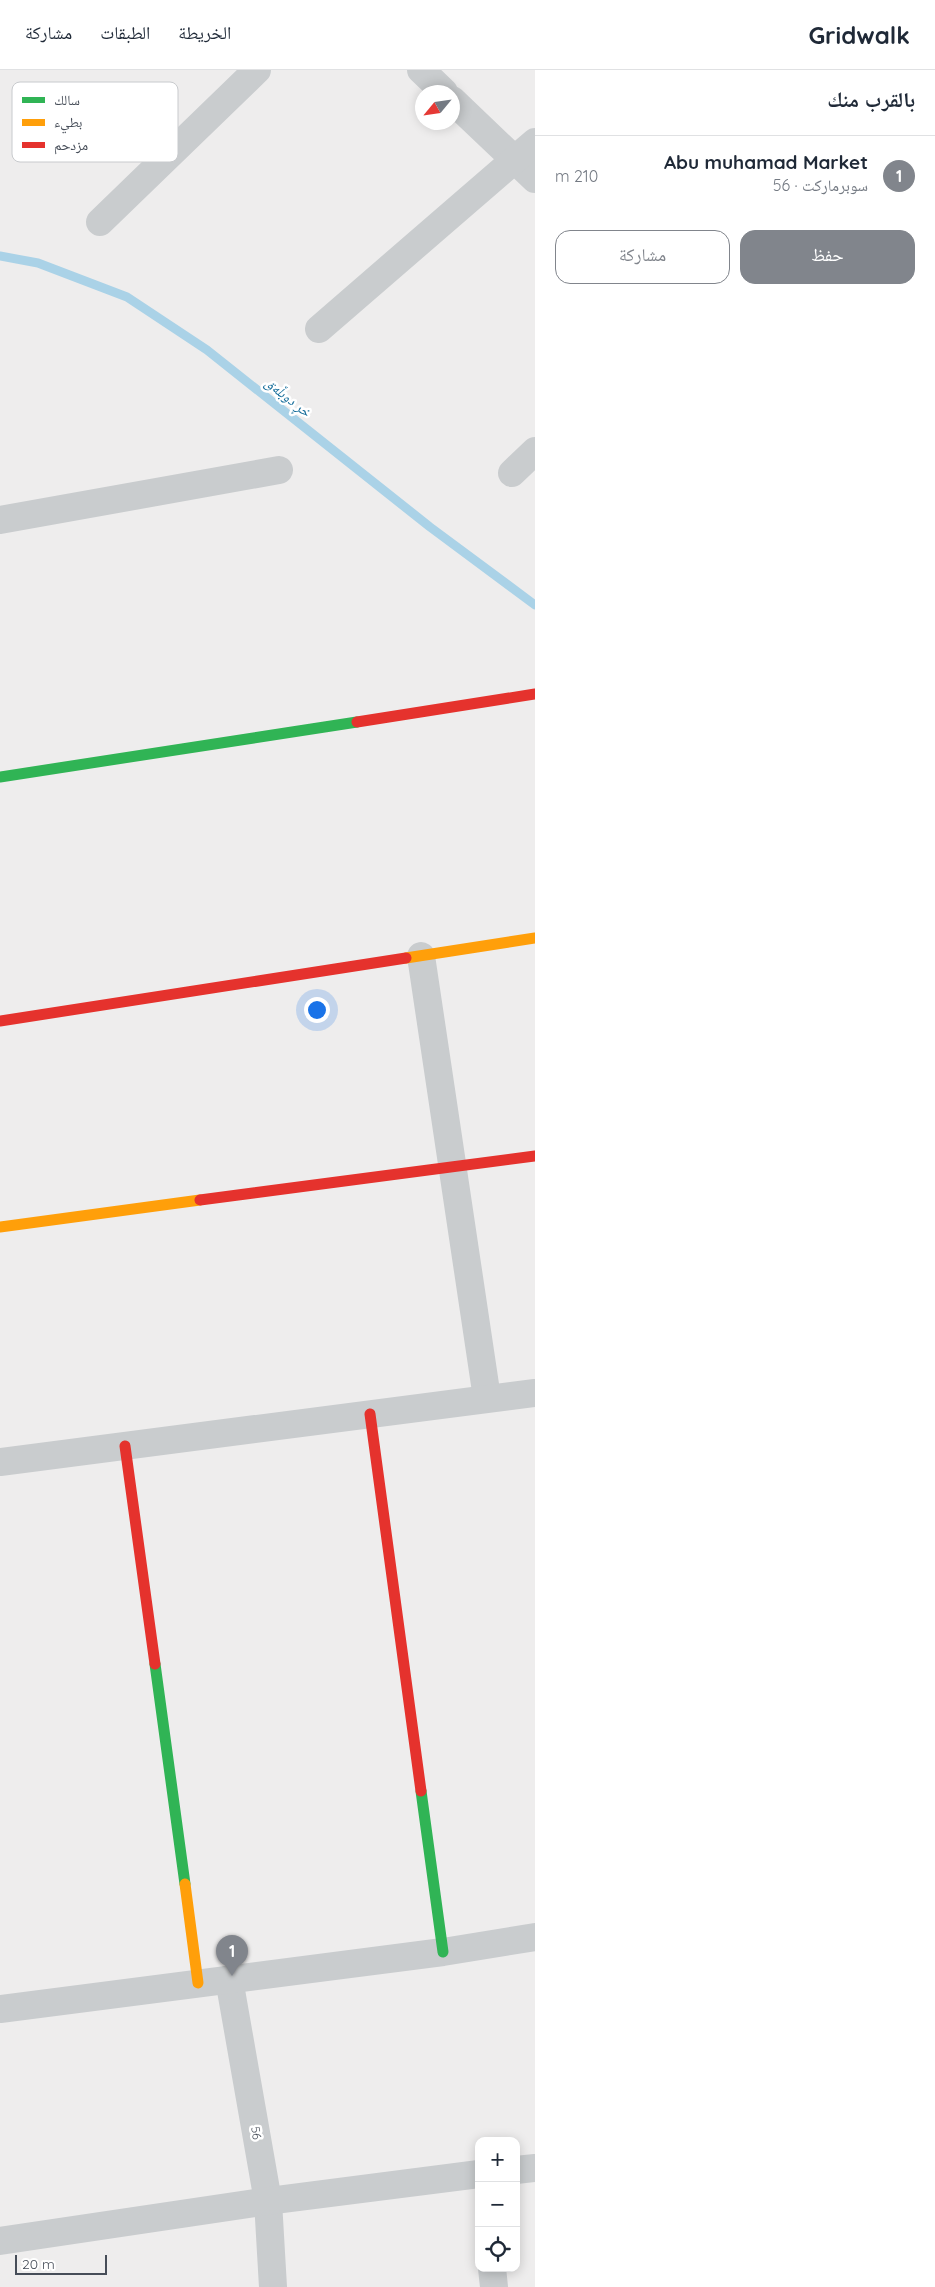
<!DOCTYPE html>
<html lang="ar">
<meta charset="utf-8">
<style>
:root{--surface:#fff;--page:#f6f6f7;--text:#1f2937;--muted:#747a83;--line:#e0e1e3;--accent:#81858c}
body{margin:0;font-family:Quicksand,"Noto Naskh Arabic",sans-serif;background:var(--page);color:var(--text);direction:rtl}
.controls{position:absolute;right:15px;bottom:15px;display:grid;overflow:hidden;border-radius:10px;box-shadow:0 2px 12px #0003}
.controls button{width:45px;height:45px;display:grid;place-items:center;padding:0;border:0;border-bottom:1px solid var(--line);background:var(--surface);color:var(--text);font:25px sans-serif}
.compass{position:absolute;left:415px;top:15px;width:45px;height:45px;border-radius:50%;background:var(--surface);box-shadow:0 2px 12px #0003;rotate:241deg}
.scale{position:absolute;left:15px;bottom:12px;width:92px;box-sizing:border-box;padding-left:5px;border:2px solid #464d58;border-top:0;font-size:14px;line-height:18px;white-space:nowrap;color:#464d58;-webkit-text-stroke:4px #fff;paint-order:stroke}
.you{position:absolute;left:316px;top:939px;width:18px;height:18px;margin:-12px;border:4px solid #fff;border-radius:50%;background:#1a73e8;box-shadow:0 0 0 8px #1a73e833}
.badge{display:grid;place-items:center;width:32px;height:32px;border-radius:50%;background:var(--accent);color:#fff;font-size:16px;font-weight:700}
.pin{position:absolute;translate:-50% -41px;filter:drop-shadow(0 1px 2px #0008)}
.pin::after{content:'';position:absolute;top:26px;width:18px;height:15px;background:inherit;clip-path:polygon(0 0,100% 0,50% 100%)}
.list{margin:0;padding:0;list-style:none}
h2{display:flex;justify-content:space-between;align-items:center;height:65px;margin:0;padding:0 20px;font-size:21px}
h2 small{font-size:16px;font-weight:400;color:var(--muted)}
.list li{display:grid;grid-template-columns:32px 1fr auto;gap:15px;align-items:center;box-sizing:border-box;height:80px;padding:0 20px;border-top:1px solid var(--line)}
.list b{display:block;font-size:19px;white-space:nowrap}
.list p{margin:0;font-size:16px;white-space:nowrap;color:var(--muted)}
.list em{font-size:16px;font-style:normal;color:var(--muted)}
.actions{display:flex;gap:10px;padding:15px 20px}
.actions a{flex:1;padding:11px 0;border:1px solid var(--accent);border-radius:15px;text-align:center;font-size:18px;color:var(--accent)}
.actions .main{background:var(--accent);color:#fff}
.icon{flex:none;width:28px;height:28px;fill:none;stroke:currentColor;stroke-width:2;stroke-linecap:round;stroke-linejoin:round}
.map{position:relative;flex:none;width:535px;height:2217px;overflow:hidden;direction:ltr}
header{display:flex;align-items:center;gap:30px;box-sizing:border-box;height:70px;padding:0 25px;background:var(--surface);border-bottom:1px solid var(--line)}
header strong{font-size:24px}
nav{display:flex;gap:28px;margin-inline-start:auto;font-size:18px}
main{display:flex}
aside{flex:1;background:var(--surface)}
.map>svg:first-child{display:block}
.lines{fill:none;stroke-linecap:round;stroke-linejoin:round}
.stream{stroke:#aad2e7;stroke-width:9}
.street{stroke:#c9ccce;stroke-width:28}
.fast{stroke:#30b455;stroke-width:11}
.slow{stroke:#ff9f0a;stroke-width:11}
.jam{stroke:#e5322d;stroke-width:11}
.labels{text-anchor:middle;stroke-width:5;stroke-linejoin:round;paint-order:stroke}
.street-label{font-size:12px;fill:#464d58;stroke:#fff}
.water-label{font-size:14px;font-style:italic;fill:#176e9b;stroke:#fff}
.key{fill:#fff;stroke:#c8cacd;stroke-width:1}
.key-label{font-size:14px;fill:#464d58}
</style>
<header>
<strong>Gridwalk</strong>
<nav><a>الخريطة</a><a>الطبقات</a><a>مشاركة</a></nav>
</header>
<main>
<aside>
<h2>بالقرب منك<small></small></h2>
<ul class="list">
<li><span class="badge">1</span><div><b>Abu muhamad Market</b><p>سوبرماركت · 56</p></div><em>210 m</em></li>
</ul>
<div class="actions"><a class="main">حفظ</a><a>مشاركة</a></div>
</aside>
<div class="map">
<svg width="535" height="2217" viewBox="0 0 535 2217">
<rect width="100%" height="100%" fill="#eeeded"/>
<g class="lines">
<polyline class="stream" points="0,186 38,193 127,227 207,280 430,457 535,535"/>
<g class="street">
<polyline points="421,0 444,22"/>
<polyline points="452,30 535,109"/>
<polyline points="100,152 257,0"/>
<polyline points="319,259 535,72"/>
<polyline points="512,403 535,381"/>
<polyline points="0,450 279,400"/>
<polyline points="421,886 487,1328"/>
<polyline points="0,1392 535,1323"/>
<polyline points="229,1909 268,2131 273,2217"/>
<polyline points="0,1939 443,1882 535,1867"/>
<polyline points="516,2100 535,2098"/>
<polyline points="0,2171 268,2131 479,2104"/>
<polyline points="492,2198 494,2217"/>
</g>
<g class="fast">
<polyline points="0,707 357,652"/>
<polyline points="155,1594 185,1814"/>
<polyline points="421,1721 443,1882"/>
</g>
<g class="slow">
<polyline points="406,888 535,868"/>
<polyline points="0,1157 200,1130"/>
<polyline points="185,1814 198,1913"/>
</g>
<g class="jam">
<polyline points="357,652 535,624"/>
<polyline points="0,951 406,888"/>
<polyline points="200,1130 535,1086"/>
<polyline points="370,1344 421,1721"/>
<polyline points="125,1376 155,1594"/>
</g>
</g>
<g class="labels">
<g class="street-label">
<text transform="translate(256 2063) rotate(80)" y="4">56</text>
</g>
<g class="water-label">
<text transform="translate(288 327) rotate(38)" y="5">خڕ دوبڵەق</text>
</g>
</g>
<rect x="12" y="12" width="166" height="80" rx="8" class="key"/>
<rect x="22" y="27" width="23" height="6" fill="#30b455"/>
<rect x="22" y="49" width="23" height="7" fill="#ff9f0a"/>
<rect x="22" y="72" width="23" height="6" fill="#e5322d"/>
<g class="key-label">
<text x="54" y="35">سالك</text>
<text x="54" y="57">بطيء</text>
<text x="54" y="80">مزدحم</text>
</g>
</svg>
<div class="controls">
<button>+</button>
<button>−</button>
<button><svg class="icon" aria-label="locate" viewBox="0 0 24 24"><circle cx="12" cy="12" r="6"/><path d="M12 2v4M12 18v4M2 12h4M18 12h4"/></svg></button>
</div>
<svg class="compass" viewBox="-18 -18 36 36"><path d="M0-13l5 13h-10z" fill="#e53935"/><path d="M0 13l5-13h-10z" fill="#747a83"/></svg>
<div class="scale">20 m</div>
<div class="you"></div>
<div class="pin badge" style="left:232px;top:1906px">1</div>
</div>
</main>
